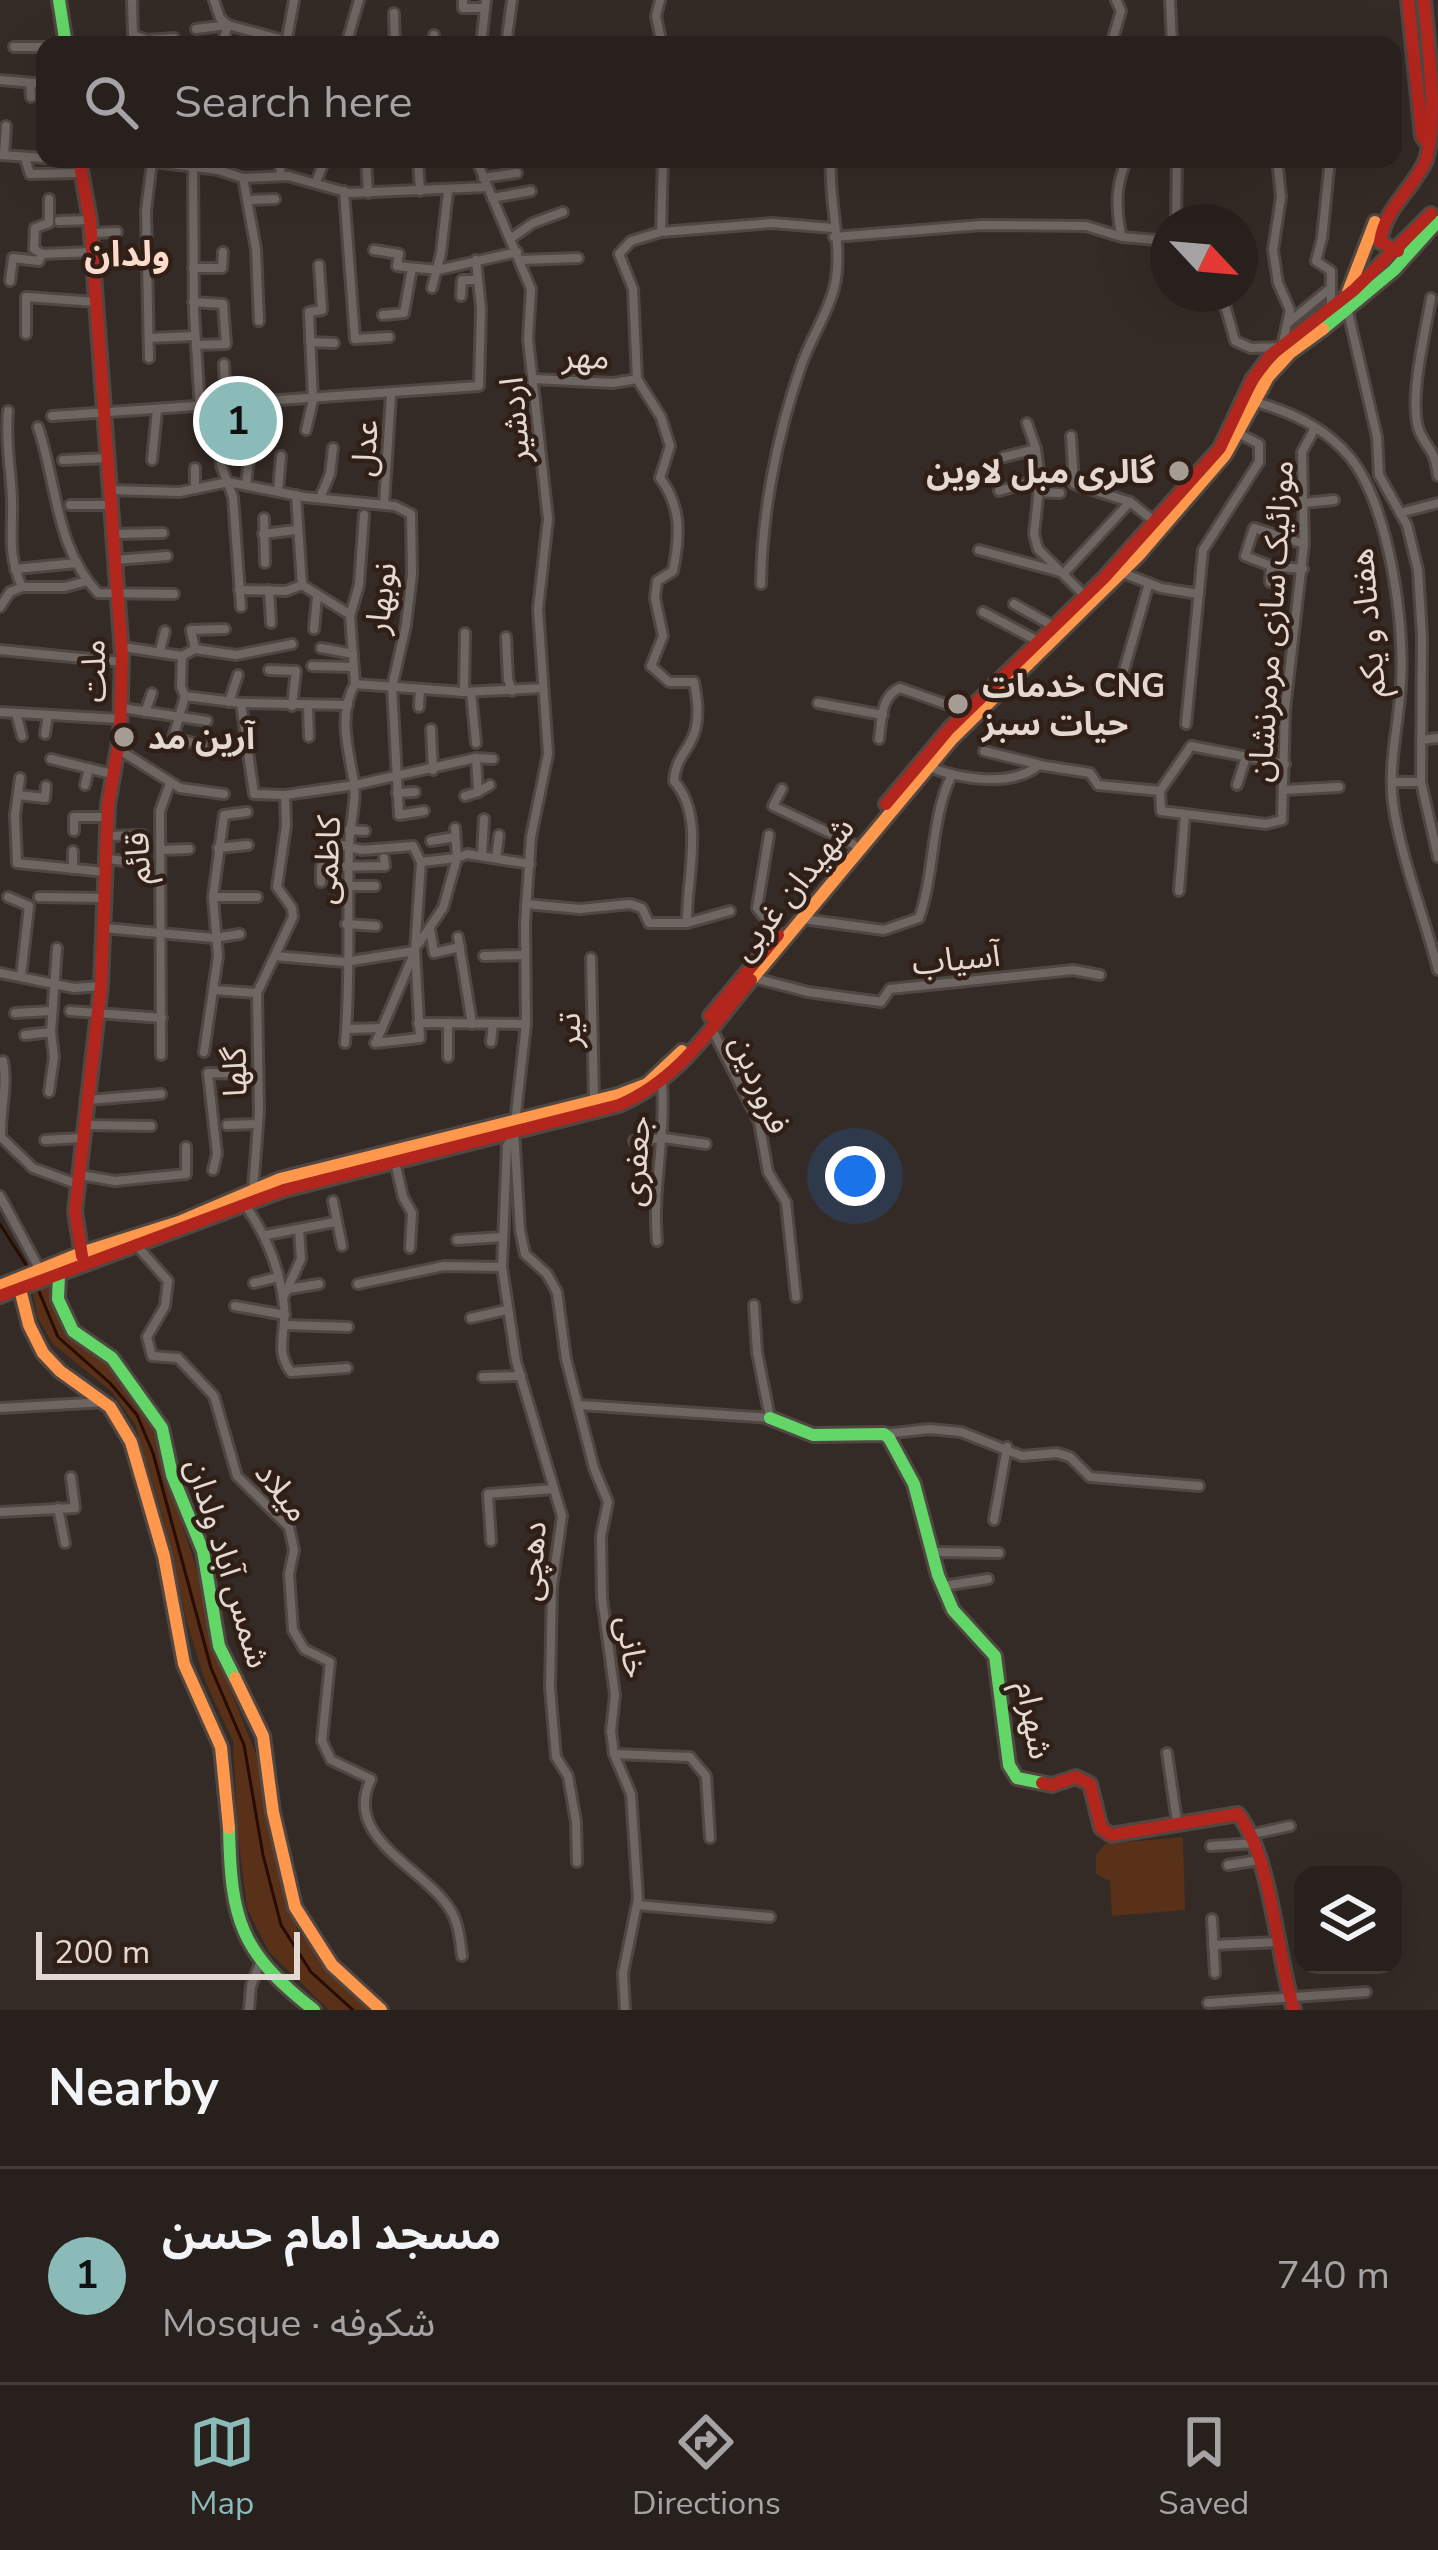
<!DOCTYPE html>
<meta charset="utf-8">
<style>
:root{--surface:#28201c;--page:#302825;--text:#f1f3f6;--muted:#a5a3a3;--line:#443e3b;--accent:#8bbbb9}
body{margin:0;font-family:"Nunito Sans","Noto Sans Arabic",sans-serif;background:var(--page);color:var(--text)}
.controls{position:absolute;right:36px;bottom:36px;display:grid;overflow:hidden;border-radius:24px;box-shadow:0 12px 48px #0002}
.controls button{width:108px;height:108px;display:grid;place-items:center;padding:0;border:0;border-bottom:3px solid var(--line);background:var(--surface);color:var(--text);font:60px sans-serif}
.compass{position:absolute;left:1150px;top:204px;width:108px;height:108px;border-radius:50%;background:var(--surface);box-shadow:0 12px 48px #0002;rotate:116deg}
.scale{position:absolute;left:36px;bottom:30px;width:264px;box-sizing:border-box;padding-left:12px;border:6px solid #e4d8d2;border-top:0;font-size:33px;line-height:42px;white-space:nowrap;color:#e4d8d2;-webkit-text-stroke:9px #301f16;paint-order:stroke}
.you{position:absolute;left:855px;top:1176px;width:42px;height:42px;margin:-30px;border:9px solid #fff;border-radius:50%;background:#1a73e8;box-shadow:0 0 0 18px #1a73e833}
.badge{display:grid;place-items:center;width:78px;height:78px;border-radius:50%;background:var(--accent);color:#111;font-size:39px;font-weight:700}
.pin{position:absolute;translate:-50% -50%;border:6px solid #fff;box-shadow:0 3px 12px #0006}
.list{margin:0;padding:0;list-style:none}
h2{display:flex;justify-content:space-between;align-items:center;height:156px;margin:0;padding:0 48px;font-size:51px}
h2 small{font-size:39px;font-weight:400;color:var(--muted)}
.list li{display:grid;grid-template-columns:78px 1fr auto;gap:36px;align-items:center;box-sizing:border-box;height:216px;padding:0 48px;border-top:3px solid var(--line)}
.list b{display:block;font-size:45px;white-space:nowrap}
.list p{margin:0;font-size:39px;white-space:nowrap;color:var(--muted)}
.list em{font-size:39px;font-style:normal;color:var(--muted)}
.icon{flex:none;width:66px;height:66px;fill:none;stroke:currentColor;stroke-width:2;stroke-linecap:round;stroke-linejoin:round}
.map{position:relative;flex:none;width:1438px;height:2010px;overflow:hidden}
.search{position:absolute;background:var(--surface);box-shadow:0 12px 48px #0002;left:36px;right:36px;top:36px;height:132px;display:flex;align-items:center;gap:30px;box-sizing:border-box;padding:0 42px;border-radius:24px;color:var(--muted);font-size:45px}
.sheet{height:372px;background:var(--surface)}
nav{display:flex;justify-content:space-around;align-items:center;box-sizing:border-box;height:168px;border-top:3px solid var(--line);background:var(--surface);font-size:33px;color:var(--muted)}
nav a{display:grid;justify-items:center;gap:6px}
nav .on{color:var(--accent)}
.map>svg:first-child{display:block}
.green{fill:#593018}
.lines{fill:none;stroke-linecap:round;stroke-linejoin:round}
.stream{stroke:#280c03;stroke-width:3}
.street-casing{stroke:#504742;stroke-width:14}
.fast-casing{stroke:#504742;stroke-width:18}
.slow-casing{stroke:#504742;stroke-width:18}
.jam-casing{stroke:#504742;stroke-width:18}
.street{stroke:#6e6662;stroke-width:8}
.fast{stroke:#63d668;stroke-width:12}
.slow{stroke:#ff974d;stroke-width:12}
.jam{stroke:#b3261e;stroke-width:12}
.poi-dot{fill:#a79b96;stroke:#301f16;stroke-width:4.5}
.labels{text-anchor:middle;stroke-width:9;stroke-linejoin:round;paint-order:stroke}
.street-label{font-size:33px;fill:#e4d8d2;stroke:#301f16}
.poi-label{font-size:33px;font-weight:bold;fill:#e4d8d2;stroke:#301f16;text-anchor:start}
.neighbourhood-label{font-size:36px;font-weight:bold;fill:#fadbcc;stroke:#301f16}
</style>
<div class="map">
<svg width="1438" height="2010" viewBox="0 0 1438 2010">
<rect width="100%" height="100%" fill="#352b26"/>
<g class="green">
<polygon points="50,1282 52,1303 63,1332 107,1363 152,1429 199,1577 221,1666 259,1762 274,1851 298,1932 371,2010 329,2010 269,1952 247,1908 238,1835 233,1741 206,1683 187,1623 165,1525 135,1424 111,1391 52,1343 37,1316 33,1293"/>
<polygon points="1183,1837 1185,1910 1112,1916 1110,1881 1096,1874 1096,1855 1105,1844"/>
</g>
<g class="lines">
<g class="stream">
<polyline points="0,1224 28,1268"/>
<polyline points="38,1289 58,1337 110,1383 137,1415 153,1453 211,1668 244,1745 263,1855 281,1925 311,1972 353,2010"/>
</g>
<g class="street-casing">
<g id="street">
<polyline points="132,0 133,35 147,40 174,38 176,45"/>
<polyline points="214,0 220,18 228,25 301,45"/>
<polyline points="463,0 463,8 485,8"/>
<polyline points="660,0 656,16 662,45"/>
<polyline points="1170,0 1172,45"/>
<polyline points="394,13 395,45"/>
<polyline points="196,29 228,25 222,45"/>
<polyline points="434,35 434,45"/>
<polyline points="286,44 294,0"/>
<polyline points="346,45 359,0"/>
<polyline points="481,45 486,0"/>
<polyline points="506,45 512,0"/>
<polyline points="1111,45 1121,11 1116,0"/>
<polyline points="14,47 45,47"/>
<polyline points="0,80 45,84"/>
<polyline points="30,83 31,97"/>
<polyline points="0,155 45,158"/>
<polyline points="4,155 6,126"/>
<polyline points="25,158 30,174 81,173"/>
<polyline points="132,159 218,170 243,178 288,176 349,193 487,187"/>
<polyline points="279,159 281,176"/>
<polyline points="366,159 368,193"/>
<polyline points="418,159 420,191"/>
<polyline points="453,159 476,161"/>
<polyline points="476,159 531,289 528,339 548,519 538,609 548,754 531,837 525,923 526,1024 514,1132 520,1230 525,1254 547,1274 557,1292 566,1359 594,1468 608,1502 601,1536 602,1598 615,1695 611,1731 614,1754 631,1794 638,1899 623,1973 625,2010"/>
<path d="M663,159l-2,73 -30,9 -12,13 14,35 4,90 24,38 9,29 -10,32c22,29 20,58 13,93l-16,10 -2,17 8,38 -12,30 18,16h25c3,16 6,35 0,52 -7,19 -18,23 -20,47 32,36 12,96 13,142"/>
<polyline points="1330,159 1322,238 1316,261 1331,271 1331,309"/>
<polyline points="193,167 194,312 200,408"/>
<polyline points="243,178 256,249 259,321"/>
<polyline points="483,178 517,173"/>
<polyline points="316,182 325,159"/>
<polyline points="344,191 355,339 389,337"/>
<polyline points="492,198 531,191"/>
<polyline points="248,200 275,199"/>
<polyline points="59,221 90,220"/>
<polyline points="1176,222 1177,159"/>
<polyline points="661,232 772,223 833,228"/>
<polyline points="92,233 117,232"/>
<path d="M1121,236c-5,-29 -6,-50 6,-77"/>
<polyline points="834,237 982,225 1086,226 1122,237 1168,241"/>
<polyline points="510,239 533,223 563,212"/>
<polyline points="374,250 399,254 397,266 438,270 517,252"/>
<polyline points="42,254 34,249 35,228 49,223 49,199"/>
<polyline points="521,260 578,258"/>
<polyline points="193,268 222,268 223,252"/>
<polyline points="10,281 13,258 39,261 42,254 92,252"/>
<polyline points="432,288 441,253 448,191"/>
<polyline points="1182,294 1225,305 1235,341 1251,348 1282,347 1290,310 1278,283 1273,250 1281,197 1278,168"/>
<polyline points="461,296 462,280 477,280"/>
<path d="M1431,298c-5,32 -24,106 -11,135 10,21 14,14 18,43"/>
<polyline points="193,302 223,304 226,344 196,345"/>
<polyline points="1348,312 1377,437 1379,475 1407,525 1418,570 1422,637 1421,782 1438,857"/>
<polyline points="383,315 404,313 412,268"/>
<polyline points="1288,323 1327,291"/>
<polyline points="26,334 26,297 96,302"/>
<polyline points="149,338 195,336"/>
<polyline points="310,342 334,343"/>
<polyline points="149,358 146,211 152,162"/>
<polyline points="224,364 226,405"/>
<polyline points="534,379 613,383 637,379"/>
<path d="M1255,402c34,9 70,26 94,54 40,48 56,167 52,228 -2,39 -13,80 -8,119 8,56 31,112 45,167"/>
<polyline points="217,406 221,465 233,497 241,607"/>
<polyline points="52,416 479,386 481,309 476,260"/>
<polyline points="1027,423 1036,449 1040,479 1034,534 1038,549 1085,596"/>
<path d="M38,427c19,56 17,121 60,166l76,1"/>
<polyline points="306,430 313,400 309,312 322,310 319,265"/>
<polyline points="1071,436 1074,484 1130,502 1154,521"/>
<polyline points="1004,457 1036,449"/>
<polyline points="63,460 107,458"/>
<polyline points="152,460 157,411"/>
<polyline points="246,485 252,430"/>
<polyline points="195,489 195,468"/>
<polyline points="110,490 180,492 228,482 304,497 395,506 411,514 412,574 406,625 392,687 399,815 424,811"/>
<polyline points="278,491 281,456"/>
<polyline points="999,491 1040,479"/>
<polyline points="1038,492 1060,493"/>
<polyline points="296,495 302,585 349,614"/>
<polyline points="320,498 330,474 333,448"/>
<polyline points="1304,503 1334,500"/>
<polyline points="384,504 391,394"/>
<polyline points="70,505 110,505"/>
<polyline points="1400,513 1438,503"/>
<polyline points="364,515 359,585 350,616 355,684 464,692 543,688"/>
<polyline points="264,518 265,563"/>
<polyline points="113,534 163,533"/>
<polyline points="263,534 296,530"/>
<polyline points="979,550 1064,573 1130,502"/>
<polyline points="115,560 167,556"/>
<polyline points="15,569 77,563"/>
<polyline points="1303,569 1271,566 1245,556 1254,528 1304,544"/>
<polyline points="1123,573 1161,588 1199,594"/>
<polyline points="1270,582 1271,566"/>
<path d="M761,584c1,-72 16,-149 40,-218 10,-29 30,-57 35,-87 6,-38 -8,-81 -5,-120"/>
<polyline points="22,587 65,587 87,581"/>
<polyline points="239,590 286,591 302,585"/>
<polyline points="269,590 271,623"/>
<polyline points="1014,604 1053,626"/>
<path d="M0,607l10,-15 12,-5c-15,-35 -9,-51 -10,-87 -1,-30 -7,-58 -4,-89"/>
<polyline points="983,612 1038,641"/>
<polyline points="314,629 317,597"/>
<polyline points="506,637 508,679 512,691"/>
<polyline points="123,647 182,656 181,687 185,696 241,703 254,794 285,795 355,785 476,758 493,759"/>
<polyline points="321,648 353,654"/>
<polyline points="195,649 191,630 225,629"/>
<polyline points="0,650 122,662"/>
<polyline points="160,651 165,631"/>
<polyline points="182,656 195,649 236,655 292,644"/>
<polyline points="312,666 353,667"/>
<polyline points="269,670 296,671 292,706"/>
<polyline points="1122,677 1149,583"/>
<polyline points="464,692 465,633"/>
<polyline points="471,692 476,743"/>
<polyline points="185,696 173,738 203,745"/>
<polyline points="229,702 238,675"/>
<polyline points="241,703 348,705"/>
<polyline points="818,703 883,715"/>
<polyline points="308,706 309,737"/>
<polyline points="419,707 420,689"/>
<polyline points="122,708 207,721"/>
<polyline points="0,712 120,719"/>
<polyline points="145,712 152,693"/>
<polyline points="16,713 22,736"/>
<polyline points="1186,724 1203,550 1259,462 1259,444 1238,433"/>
<polyline points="431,729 433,770"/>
<polyline points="45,734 48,715"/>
<path d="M879,739c3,-18 1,-43 21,-51l65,23"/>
<polyline points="1421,740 1438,738"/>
<polyline points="118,749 180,788 224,794"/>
<polyline points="984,751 1037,764"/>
<polyline points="51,759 112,774"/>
<path d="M929,767c31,12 83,21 110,-2l51,8 8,12 62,6"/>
<polyline points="20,778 15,815 17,863 105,872"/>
<polyline points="1393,782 1421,782"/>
<polyline points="85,785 89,768"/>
<polyline points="1237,785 1246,757"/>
<polyline points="782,789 773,806 853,844"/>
<polyline points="1284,790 1339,787"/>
<polyline points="1160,791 1161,811 1266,824 1282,820 1285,709 1304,544 1302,452 1315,428"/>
<polyline points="1160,791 1191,746 1285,764"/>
<polyline points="478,792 490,785"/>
<polyline points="397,793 415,792"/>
<polyline points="18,795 45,798 46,786"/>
<polyline points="465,796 478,792 476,758"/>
<polyline points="349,830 365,831"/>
<polyline points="74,831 74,817 106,817"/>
<polyline points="769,835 757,908 779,935"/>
<polyline points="108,836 143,835"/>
<polyline points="431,841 455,837"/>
<polyline points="332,843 362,850 413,846 421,862 415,951 420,1038 375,1043"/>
<polyline points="218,848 248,845"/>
<polyline points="162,850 189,849"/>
<polyline points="482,856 484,819"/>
<polyline points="496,858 499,835"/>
<polyline points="107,859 145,863"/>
<polyline points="421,862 457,858 455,828"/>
<polyline points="73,869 73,851"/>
<polyline points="321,882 321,867 385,866 384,858"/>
<polyline points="347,886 375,886"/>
<polyline points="1179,891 1185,814"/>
<polyline points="8,897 29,906 21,977"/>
<polyline points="39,897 103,898"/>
<polyline points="213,897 257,897"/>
<polyline points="526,904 580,909 630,904 642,908 649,923 687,923 730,911"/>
<path d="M803,919l81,11 35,-12c16,-44 12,-104 33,-143"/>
<polyline points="346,924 376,926"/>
<polyline points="104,928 214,938 240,934"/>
<polyline points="430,929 434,953 460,947"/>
<polyline points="458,937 472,1024"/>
<polyline points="419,943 443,908 457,858 467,854 530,864"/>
<polyline points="275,956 345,962 414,951"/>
<polyline points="484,956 525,955"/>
<polyline points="591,958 594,1100"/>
<polyline points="0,973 74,988 101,986"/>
<polyline points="754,978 808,992 881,1002 890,989 1073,970 1100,975"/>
<polyline points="213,990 257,993"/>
<polyline points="70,1011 162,1018"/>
<polyline points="15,1013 51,1011"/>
<polyline points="418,1023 525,1024"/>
<polyline points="448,1023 448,1057"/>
<polyline points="346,1029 382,1028"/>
<polyline points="712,1029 759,1122 768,1172 786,1202 796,1297"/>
<polyline points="25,1035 51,1032 57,948"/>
<polyline points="376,1042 413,956"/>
<polyline points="491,1042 493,1024"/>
<path d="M345,1043c6,-64 2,-131 4,-195 0,-21 8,-45 5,-65 -5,-32 -17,-68 1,-99"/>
<polyline points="204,1052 218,956 213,897 224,815 247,812"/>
<polyline points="161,1055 160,811 170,783"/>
<path d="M3,1061c5,25 -3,50 -2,76l32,31 44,16"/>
<polyline points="49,1092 54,1057 51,1032"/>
<polyline points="88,1100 161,1094"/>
<polyline points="85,1125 151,1126"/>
<polyline points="227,1125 258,1124"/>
<polyline points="45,1140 81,1138"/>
<polyline points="634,1141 664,1138 706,1144"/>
<polyline points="395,1162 403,1197 412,1213 410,1248"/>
<polyline points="213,1170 217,1154 208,1073 257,1074"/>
<polyline points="80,1175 115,1181 186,1174 186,1147"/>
<polyline points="253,1189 259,1112 257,993 293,917 292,908 277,887 286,826 285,795"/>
<polyline points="0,1196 40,1270"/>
<polyline points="333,1201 342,1246"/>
<path d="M245,1205c22,31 35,63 39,101 3,25 -10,44 7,66l56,-4"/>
<polyline points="266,1235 335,1222"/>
<polyline points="457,1240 503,1237"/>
<path d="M657,1241c-5,-52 9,-104 5,-157"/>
<path d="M137,1246l31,35 -3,25 -18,31 5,19 26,2 36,38 23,80 52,51 5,23 -5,24 4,56 11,19 26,13 -8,79 9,19 40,19c-30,60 55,89 80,132 8,13 9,30 11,45"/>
<polyline points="502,1267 516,1361 562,1516 552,1587 550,1688 556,1757 568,1776 576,1822 577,1862"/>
<polyline points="254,1283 278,1277"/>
<polyline points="358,1284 444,1266 502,1267 507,1146 513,1135"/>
<polyline points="289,1289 319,1284"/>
<polyline points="284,1296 301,1259 299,1229"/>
<polyline points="235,1306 285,1315"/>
<polyline points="471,1318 506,1310"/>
<polyline points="285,1325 348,1327"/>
<polyline points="483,1377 521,1376"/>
<polyline points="580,1405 770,1418 757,1352 754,1305"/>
<polyline points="0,1408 106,1402"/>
<polyline points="885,1434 929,1429 961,1432 1022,1456 1057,1453 1070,1457 1090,1477 1199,1486"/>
<polyline points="58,1508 65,1543"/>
<polyline points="0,1512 75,1508 71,1477"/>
<polyline points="994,1520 1007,1447"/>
<polyline points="491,1541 488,1494 554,1489"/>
<polyline points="934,1552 999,1553"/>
<polyline points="943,1586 988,1579"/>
<polyline points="1167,1753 1177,1822"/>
<polyline points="614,1754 690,1757 706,1776 710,1838"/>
<polyline points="1253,1834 1290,1826"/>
<polyline points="1211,1846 1255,1843"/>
<polyline points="1228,1865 1259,1860"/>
<polyline points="637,1905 770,1917"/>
<polyline points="1212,1919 1215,1973"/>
<polyline points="1213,1945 1275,1942"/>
<polyline points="1208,2003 1366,1992"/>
<polyline points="249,2010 251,1986 261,1961"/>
</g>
</g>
<g class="fast-casing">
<g id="fast">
<polyline points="59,0 66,45"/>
<polyline points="1323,329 1394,270 1437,222"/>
<polyline points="59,1274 58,1299 73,1331 112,1358 162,1428 172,1475 203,1551 219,1646 235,1678"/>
<polyline points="770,1418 813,1435 884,1434 889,1438 914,1484 938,1575 953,1610 995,1656 1009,1765 1017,1778 1042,1783"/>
<path d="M229,1828c2,93 11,124 85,182"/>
</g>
</g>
<g class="slow-casing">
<g id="slow">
<polyline points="1348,292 1375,222"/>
<polyline points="751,980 952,739 1138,556 1225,455 1268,377 1290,353 1323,329"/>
<polyline points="19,1285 29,1325 43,1353 60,1371 110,1407 131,1442 164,1556 184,1664 221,1747 229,1828"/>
<polyline points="0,1286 81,1253 179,1222 280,1179 618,1095 647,1084 682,1051"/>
<polyline points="235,1678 263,1736 273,1812 295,1907 332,1965 381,2010"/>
</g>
</g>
<g class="jam-casing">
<g id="jam">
<polyline points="1408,0 1422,136 1428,144"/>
<polyline points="79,159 90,220 122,654 120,736 108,805 101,986 75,1211 82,1256"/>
<path d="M1398,251l-18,-9c5,-35 32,-51 46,-82 12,-42 2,-113 -2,-160"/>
<polyline points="886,804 949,729 1104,578 1220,448 1252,380 1271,355 1354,290 1431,214"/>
<polyline points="710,1016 778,935"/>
<path d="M0,1296l284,-106 335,-85c59,-25 92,-77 132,-125"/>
<path d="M1042,1783l10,2 24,-8 14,7 11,44 10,7 127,-21c34,44 38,139 56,196"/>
</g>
</g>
<use href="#street" class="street"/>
<use href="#fast" class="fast"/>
<use href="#slow" class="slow"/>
<use href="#jam" class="jam"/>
</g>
<g class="poi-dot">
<circle cx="1179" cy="471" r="12"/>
<circle cx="958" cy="704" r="12"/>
<circle cx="124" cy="737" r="12"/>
</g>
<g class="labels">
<g class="street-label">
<text transform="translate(586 356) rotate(2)" y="12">مهر</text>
<text transform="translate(514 420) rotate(-95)" y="12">اردشیر</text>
<text transform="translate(364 448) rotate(-86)" y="12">عدل</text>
<text transform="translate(380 598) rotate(-83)" y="12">نوبهار</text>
<text transform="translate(1270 621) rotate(-86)" y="12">موزائیک سازی مرمرنشان</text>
<text transform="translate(1367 623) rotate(-95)" y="12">هفتاد و یکم</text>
<text transform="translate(93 671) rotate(-91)" y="12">ملت</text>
<text transform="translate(137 858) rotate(-92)" y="12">قائم</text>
<text transform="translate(326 860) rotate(-87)" y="12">کاظمی</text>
<text transform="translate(792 888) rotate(-51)" y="12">شهیدان غربی</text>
<text transform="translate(956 958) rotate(-6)" y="12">آسیاب</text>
<text transform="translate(568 1030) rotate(-91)" y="12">تیر</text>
<text transform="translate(234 1072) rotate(-91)" y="12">گلها</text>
<text transform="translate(761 1084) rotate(67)" y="12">فروردین</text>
<text transform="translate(635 1161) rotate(-86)" y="12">جعفری</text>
<text transform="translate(283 1491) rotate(52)" y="12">میلاد</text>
<text transform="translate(531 1561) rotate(-86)" y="12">دهچی</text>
<text transform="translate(229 1563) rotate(73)" y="12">شمس آباد ولدان</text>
<text transform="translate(633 1647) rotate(82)" y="12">خانی</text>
<text transform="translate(1035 1720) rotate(79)" y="12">شهرام</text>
</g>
<g class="poi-label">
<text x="1155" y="483" text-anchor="end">گالری مبل لاوین</text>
<text x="982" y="697">خدمات CNG<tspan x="982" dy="38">حیات سبز</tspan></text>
<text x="148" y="749">آرین مد</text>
</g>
<g class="neighbourhood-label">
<text x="127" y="266">ولدان</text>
</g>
</g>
</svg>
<div class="controls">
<button><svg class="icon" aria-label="layers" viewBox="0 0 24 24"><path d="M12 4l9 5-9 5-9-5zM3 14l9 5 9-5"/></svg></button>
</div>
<svg class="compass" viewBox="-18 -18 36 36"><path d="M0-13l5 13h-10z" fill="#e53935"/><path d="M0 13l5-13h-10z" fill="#a5a3a3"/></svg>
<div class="scale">200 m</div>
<div class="you"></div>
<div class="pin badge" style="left:238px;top:421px">1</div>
<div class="search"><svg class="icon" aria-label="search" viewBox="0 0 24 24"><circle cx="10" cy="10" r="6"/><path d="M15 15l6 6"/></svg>Search here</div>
</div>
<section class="sheet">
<h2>Nearby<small></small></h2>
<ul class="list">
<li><span class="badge">1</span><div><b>مسجد امام حسن</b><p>Mosque · شکوفه</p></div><em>740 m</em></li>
</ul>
</section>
<nav>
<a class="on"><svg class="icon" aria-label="map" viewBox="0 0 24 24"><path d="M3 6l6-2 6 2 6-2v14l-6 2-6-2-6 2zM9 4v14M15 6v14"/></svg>Map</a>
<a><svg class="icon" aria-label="directions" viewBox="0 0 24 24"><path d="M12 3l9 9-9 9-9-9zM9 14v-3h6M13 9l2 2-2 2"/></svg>Directions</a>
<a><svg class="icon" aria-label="saved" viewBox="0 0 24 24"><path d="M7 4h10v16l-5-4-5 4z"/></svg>Saved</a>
</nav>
